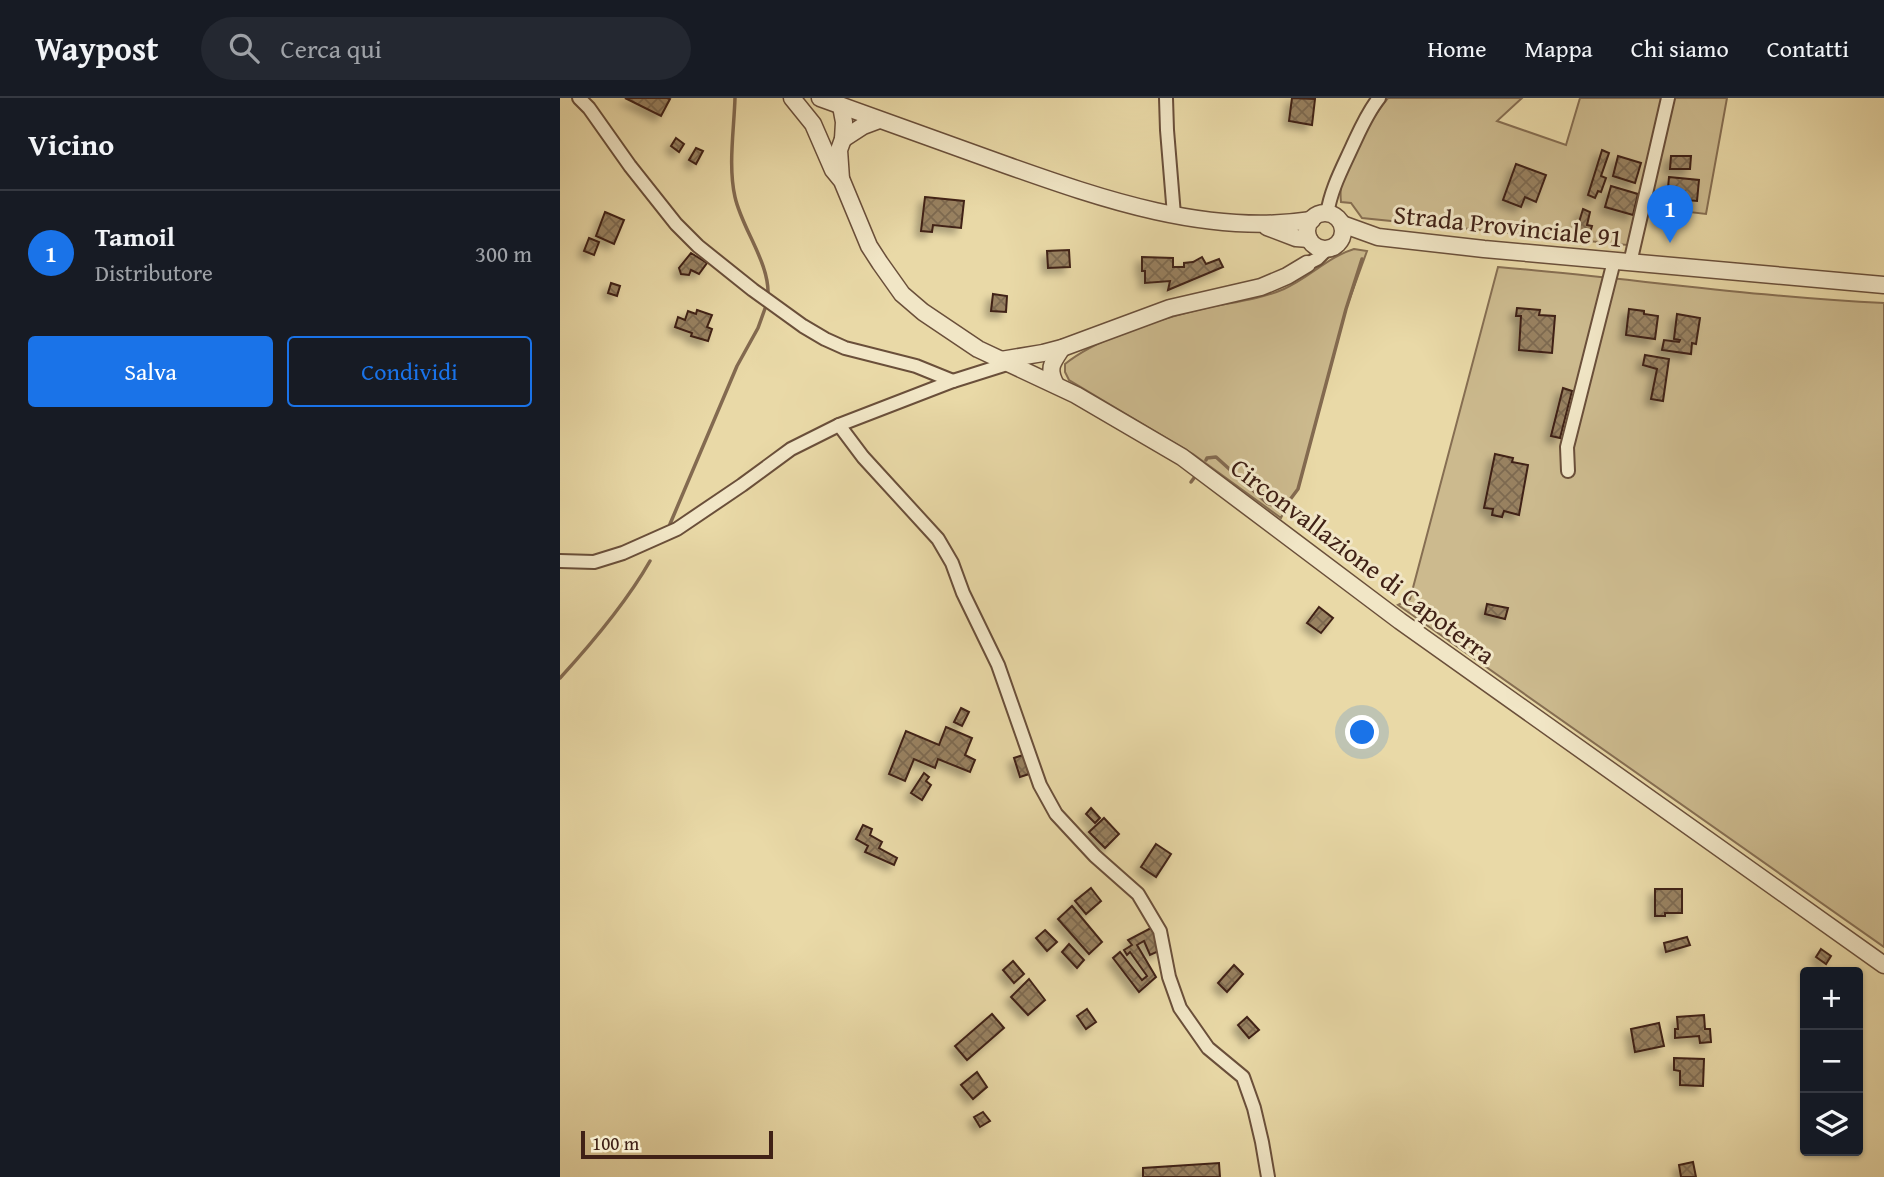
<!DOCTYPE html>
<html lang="it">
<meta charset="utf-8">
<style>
:root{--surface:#171b24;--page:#242831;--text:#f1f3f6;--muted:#9ea1a6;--line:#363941;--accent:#1a73e8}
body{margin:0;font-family:"Gentium Book Plus",serif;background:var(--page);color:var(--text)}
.controls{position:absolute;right:21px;bottom:21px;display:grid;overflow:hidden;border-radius:7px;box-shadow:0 2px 5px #0004}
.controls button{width:63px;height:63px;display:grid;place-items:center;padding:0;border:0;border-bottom:2px solid var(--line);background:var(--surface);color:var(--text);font:35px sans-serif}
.scale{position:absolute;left:21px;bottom:18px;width:192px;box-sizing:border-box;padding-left:7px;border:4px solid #402116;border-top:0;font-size:19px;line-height:24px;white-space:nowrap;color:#402116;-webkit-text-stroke:5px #f1e6c6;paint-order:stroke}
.you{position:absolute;left:803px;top:635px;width:24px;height:24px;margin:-18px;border:5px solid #fff;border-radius:50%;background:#1a73e8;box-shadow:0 0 0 10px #1a73e833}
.badge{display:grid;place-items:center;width:46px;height:46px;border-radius:50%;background:var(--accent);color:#fff;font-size:23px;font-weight:700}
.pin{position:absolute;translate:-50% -58px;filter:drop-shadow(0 2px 4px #0008)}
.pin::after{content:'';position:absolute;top:37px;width:24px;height:21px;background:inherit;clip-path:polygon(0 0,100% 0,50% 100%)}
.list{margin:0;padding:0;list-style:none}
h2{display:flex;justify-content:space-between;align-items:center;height:91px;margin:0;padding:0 28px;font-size:30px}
h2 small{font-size:23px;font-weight:400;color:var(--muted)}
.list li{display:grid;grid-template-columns:46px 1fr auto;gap:21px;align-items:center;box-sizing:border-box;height:126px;padding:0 28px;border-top:2px solid var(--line)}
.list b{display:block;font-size:26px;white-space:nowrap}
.list p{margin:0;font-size:23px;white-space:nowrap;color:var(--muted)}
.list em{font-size:23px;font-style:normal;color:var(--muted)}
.actions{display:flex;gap:14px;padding:21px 28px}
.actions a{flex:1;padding:16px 0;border:2px solid var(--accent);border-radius:7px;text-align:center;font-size:24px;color:var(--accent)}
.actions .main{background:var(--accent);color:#fff}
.icon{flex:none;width:38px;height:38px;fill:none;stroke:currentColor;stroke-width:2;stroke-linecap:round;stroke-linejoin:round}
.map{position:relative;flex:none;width:1324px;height:1079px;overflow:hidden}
header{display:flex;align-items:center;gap:42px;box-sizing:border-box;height:98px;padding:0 35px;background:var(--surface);border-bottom:2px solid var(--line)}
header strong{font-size:33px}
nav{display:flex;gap:38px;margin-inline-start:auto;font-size:24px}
.search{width:490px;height:63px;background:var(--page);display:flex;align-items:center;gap:18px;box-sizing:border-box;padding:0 24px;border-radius:38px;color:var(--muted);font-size:26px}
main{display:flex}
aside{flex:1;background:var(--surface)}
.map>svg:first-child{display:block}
.green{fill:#ccba8e;stroke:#866e52;stroke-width:2}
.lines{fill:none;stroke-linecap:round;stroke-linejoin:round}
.stream{stroke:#836a50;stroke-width:3.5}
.building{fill:url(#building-cross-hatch);stroke:#402116;stroke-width:2;filter:url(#shadow)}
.minor-casing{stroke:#6a4f3a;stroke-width:16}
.tertiary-casing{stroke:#6a4f3a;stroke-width:19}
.minor{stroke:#f1e6c6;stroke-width:12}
.tertiary{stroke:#f1e6c6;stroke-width:16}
.labels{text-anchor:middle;stroke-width:6;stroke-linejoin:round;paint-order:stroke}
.street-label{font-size:26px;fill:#402116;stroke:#f1e6c6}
</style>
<header>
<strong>Waypost</strong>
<div class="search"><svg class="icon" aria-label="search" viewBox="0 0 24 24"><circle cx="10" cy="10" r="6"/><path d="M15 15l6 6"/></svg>Cerca qui</div>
<nav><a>Home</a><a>Mappa</a><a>Chi siamo</a><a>Contatti</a></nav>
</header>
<main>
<aside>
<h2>Vicino<small></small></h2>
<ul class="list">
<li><span class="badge">1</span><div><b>Tamoil</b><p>Distributore</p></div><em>300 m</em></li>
</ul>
<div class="actions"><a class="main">Salva</a><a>Condividi</a></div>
</aside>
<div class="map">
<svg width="1324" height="1079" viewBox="0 0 1324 1079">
<defs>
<pattern id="building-cross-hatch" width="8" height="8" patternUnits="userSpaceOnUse" patternTransform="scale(1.75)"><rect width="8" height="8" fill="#988161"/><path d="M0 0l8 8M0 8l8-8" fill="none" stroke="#7d694f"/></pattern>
<filter id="shadow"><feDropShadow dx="-5.5" dy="5.5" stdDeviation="3.5" flood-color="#0004"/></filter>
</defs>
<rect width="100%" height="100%" fill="#e9d9a7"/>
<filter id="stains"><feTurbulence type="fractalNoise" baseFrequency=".00286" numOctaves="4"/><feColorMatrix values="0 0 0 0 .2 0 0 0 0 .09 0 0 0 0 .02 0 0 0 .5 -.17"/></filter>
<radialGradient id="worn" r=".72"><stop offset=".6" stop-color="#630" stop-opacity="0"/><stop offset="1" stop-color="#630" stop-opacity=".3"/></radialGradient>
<g class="green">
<path d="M828,0h134l-25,23 69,24 14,-47h147l-21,116 -59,-7 -10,39 -275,-28 -11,-15 -10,-1c-1,-10 -1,-18 3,-27 8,-21 30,-61 44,-77z"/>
<path d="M794,151l13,2 -21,58 -48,180 -9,12 -8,17 -88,-64 -124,-74 -4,-8v-8c35,-28 102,-47 145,-57 25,-5 51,-8 74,-18 25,-11 44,-32 70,-40z"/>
<path d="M938,169c129,11 257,30 386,36v644l-486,-342 12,-6z"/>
</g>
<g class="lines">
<g class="stream">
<path d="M175,0c-1,32 -7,68 0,99 7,32 35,66 33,99"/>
<polyline points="646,362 647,360 656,359 707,405 718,409 729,403 738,391 786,211 802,161"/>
<polyline points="631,384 634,380"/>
<polyline points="110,426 177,268 198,230 207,205"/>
<path d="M0,580c33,-36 66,-75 90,-117"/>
</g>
</g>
<g class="building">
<polygon points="65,0 107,0 110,1 101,18"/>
<polygon points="732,0 755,1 752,27 729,23"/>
<polygon points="116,40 124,46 119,54 111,48"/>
<polygon points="136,50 143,53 136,66 129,62"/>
<polygon points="1042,52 1049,55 1041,78 1046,80 1041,94 1038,93 1035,100 1028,97"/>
<polygon points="1058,58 1081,65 1075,85 1053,78"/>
<polygon points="1111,58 1131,58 1130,71 1110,71"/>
<polygon points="956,66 986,77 976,104 965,99 961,109 943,102"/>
<polygon points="1109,79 1139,82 1137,103 1107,100"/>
<polygon points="1051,88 1078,96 1073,117 1045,109"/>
<polygon points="365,99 404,103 401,130 373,127 372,134 361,133"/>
<polygon points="1023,111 1030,114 1027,127 1032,128 1029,138 1016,134"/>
<polygon points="1099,111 1109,112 1107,122 1098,121"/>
<polygon points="45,114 64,122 54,146 36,138"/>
<polygon points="29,140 39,144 34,157 24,153"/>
<polygon points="509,152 510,169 488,170 487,153"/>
<polygon points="131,155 147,165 139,176 131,172 129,177 121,176 119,170"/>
<polygon points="582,159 613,160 613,169 624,169 624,165 633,164 642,159 646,166 659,161 663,169 608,192 610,183 585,185 585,173 582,173"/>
<polygon points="51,185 60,188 57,198 48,195"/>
<polygon points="433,196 447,198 446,214 431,213"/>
<polygon points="957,210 980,212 979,217 995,218 992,255 959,252 961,218 956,218"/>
<polygon points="1069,211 1084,213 1084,216 1098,218 1095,241 1066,237"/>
<polygon points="137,212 152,217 147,229 152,231 148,243 131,238 132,235 115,229 118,219 125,222 128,213 136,216"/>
<polygon points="1117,216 1140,220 1136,246 1132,245 1131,256 1102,252 1104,242 1119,244 1120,242 1114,241"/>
<polygon points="1085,257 1109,261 1103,303 1091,301 1097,271 1083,267"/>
<polygon points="1003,290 1012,293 1000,340 991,338"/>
<polygon points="935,356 953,360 952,364 968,367 959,417 944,413 942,419 932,417 933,411 924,410"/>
<polygon points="927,506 948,510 945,521 925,516"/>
<polygon points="759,509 773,520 761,535 747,525"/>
<polygon points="401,610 409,614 402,628 394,624"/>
<polygon points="386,629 412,640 405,657 415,662 410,674 378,661 375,670 354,661 345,683 329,676 346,633 379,647"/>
<polygon points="463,657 469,676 460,679 454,660"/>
<polygon points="364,675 369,679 366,683 371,687 362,702 351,695"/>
<polygon points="531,710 540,720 535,725 526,716"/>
<polygon points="544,720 559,736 545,750 529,734"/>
<polygon points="303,727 312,731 310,737 322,744 319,750 337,760 334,767 305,754 308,748 296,741"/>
<polygon points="596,746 611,756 596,779 581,769"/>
<polygon points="531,790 541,803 526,816 515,803"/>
<polygon points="1095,791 1122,791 1122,815 1105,815 1105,818 1095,818"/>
<polygon points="512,808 542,844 529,856 498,821"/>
<polygon points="593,829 601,852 590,857 584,843 577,847 596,879 579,894 553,860 560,854 582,882 587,878 570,854 567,857 564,852 572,847 568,842"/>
<polygon points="485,832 497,844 487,853 476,840"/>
<polygon points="1127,839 1130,847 1106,854 1104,845"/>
<polygon points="509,846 524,862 517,870 502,854"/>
<polygon points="1261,851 1271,858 1266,866 1256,859"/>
<polygon points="453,863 464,876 454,885 443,872"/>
<polygon points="674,867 683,876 667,894 658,885"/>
<polygon points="469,881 485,902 468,917 451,899"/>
<polygon points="527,911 536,924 526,931 517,918"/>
<polygon points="432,916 444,930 407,962 395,948"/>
<polygon points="1144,917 1145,931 1150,931 1151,944 1140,945 1139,938 1115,940 1115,931 1118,931 1117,919"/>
<polygon points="687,919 699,932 689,940 678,927"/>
<polygon points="1099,925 1104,948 1075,954 1071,931"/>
<polygon points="1114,960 1144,961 1143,988 1120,987 1120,973 1114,972"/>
<polygon points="417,974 427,989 413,1001 401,987"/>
<polygon points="423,1014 430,1023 420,1029 414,1019"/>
<polygon points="1133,1064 1136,1079 1121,1079 1119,1067"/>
<polygon points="659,1065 660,1079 583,1079 583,1070"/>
</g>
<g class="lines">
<g class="minor-casing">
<g id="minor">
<polyline points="19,0 29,10 70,68 116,126 138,148 193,192 243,228 265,241 285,250 356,268 393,283"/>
<polyline points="606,0 607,32 614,117"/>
<path d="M767,116c4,-25 15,-45 25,-67 8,-17 15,-34 27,-49"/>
<polyline points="1070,165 1108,0"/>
<polyline points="747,166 757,161 767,151"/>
<polyline points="279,327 303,359 378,441 392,465 403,495 438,567 480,687 496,716 535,758 578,796 600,833 609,879 620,910 648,950 683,979 694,1010 702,1044 708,1079"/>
<polyline points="1008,373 1007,349 1054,163"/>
<polyline points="0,463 34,464 63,455 117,431 182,387 231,351 279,327 393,283 450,265"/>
</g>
</g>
<g class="tertiary-casing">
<g id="tertiary">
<polyline points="232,0 253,26 273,72 282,83 309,148 320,165 342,196 363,214 418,251 516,297 622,359 840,523 1324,867"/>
<path d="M260,0c62,22 124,45 186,67 96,34 202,71 306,55"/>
<polyline points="281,8 284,24 283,41 279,52 281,81"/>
<polyline points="283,41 303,28 319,22"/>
<circle cx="765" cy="133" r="18"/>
<polyline points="782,126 818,139 924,151 1324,187"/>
<polyline points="707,129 736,140 749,141"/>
<polyline points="441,262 483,255 502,250 610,210 701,189 727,178 747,166"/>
<path d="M496,287c-9,-17 -4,-22 6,-37"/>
</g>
</g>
<use href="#minor" class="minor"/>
<use href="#tertiary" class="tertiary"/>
</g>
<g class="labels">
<g class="street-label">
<text transform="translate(948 128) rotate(6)" y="9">Strada Provinciale 91</text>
<text transform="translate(803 463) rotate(37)" y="9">Circonvallazione di Capoterra</text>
</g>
</g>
<rect width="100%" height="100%" filter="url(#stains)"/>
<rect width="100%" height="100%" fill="url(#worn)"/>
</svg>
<div class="controls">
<button>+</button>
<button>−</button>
<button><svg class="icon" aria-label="layers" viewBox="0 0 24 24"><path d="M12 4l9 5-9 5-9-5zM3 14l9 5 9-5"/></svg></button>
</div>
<div class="scale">100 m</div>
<div class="you"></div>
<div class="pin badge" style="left:1110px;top:145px">1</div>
</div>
</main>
